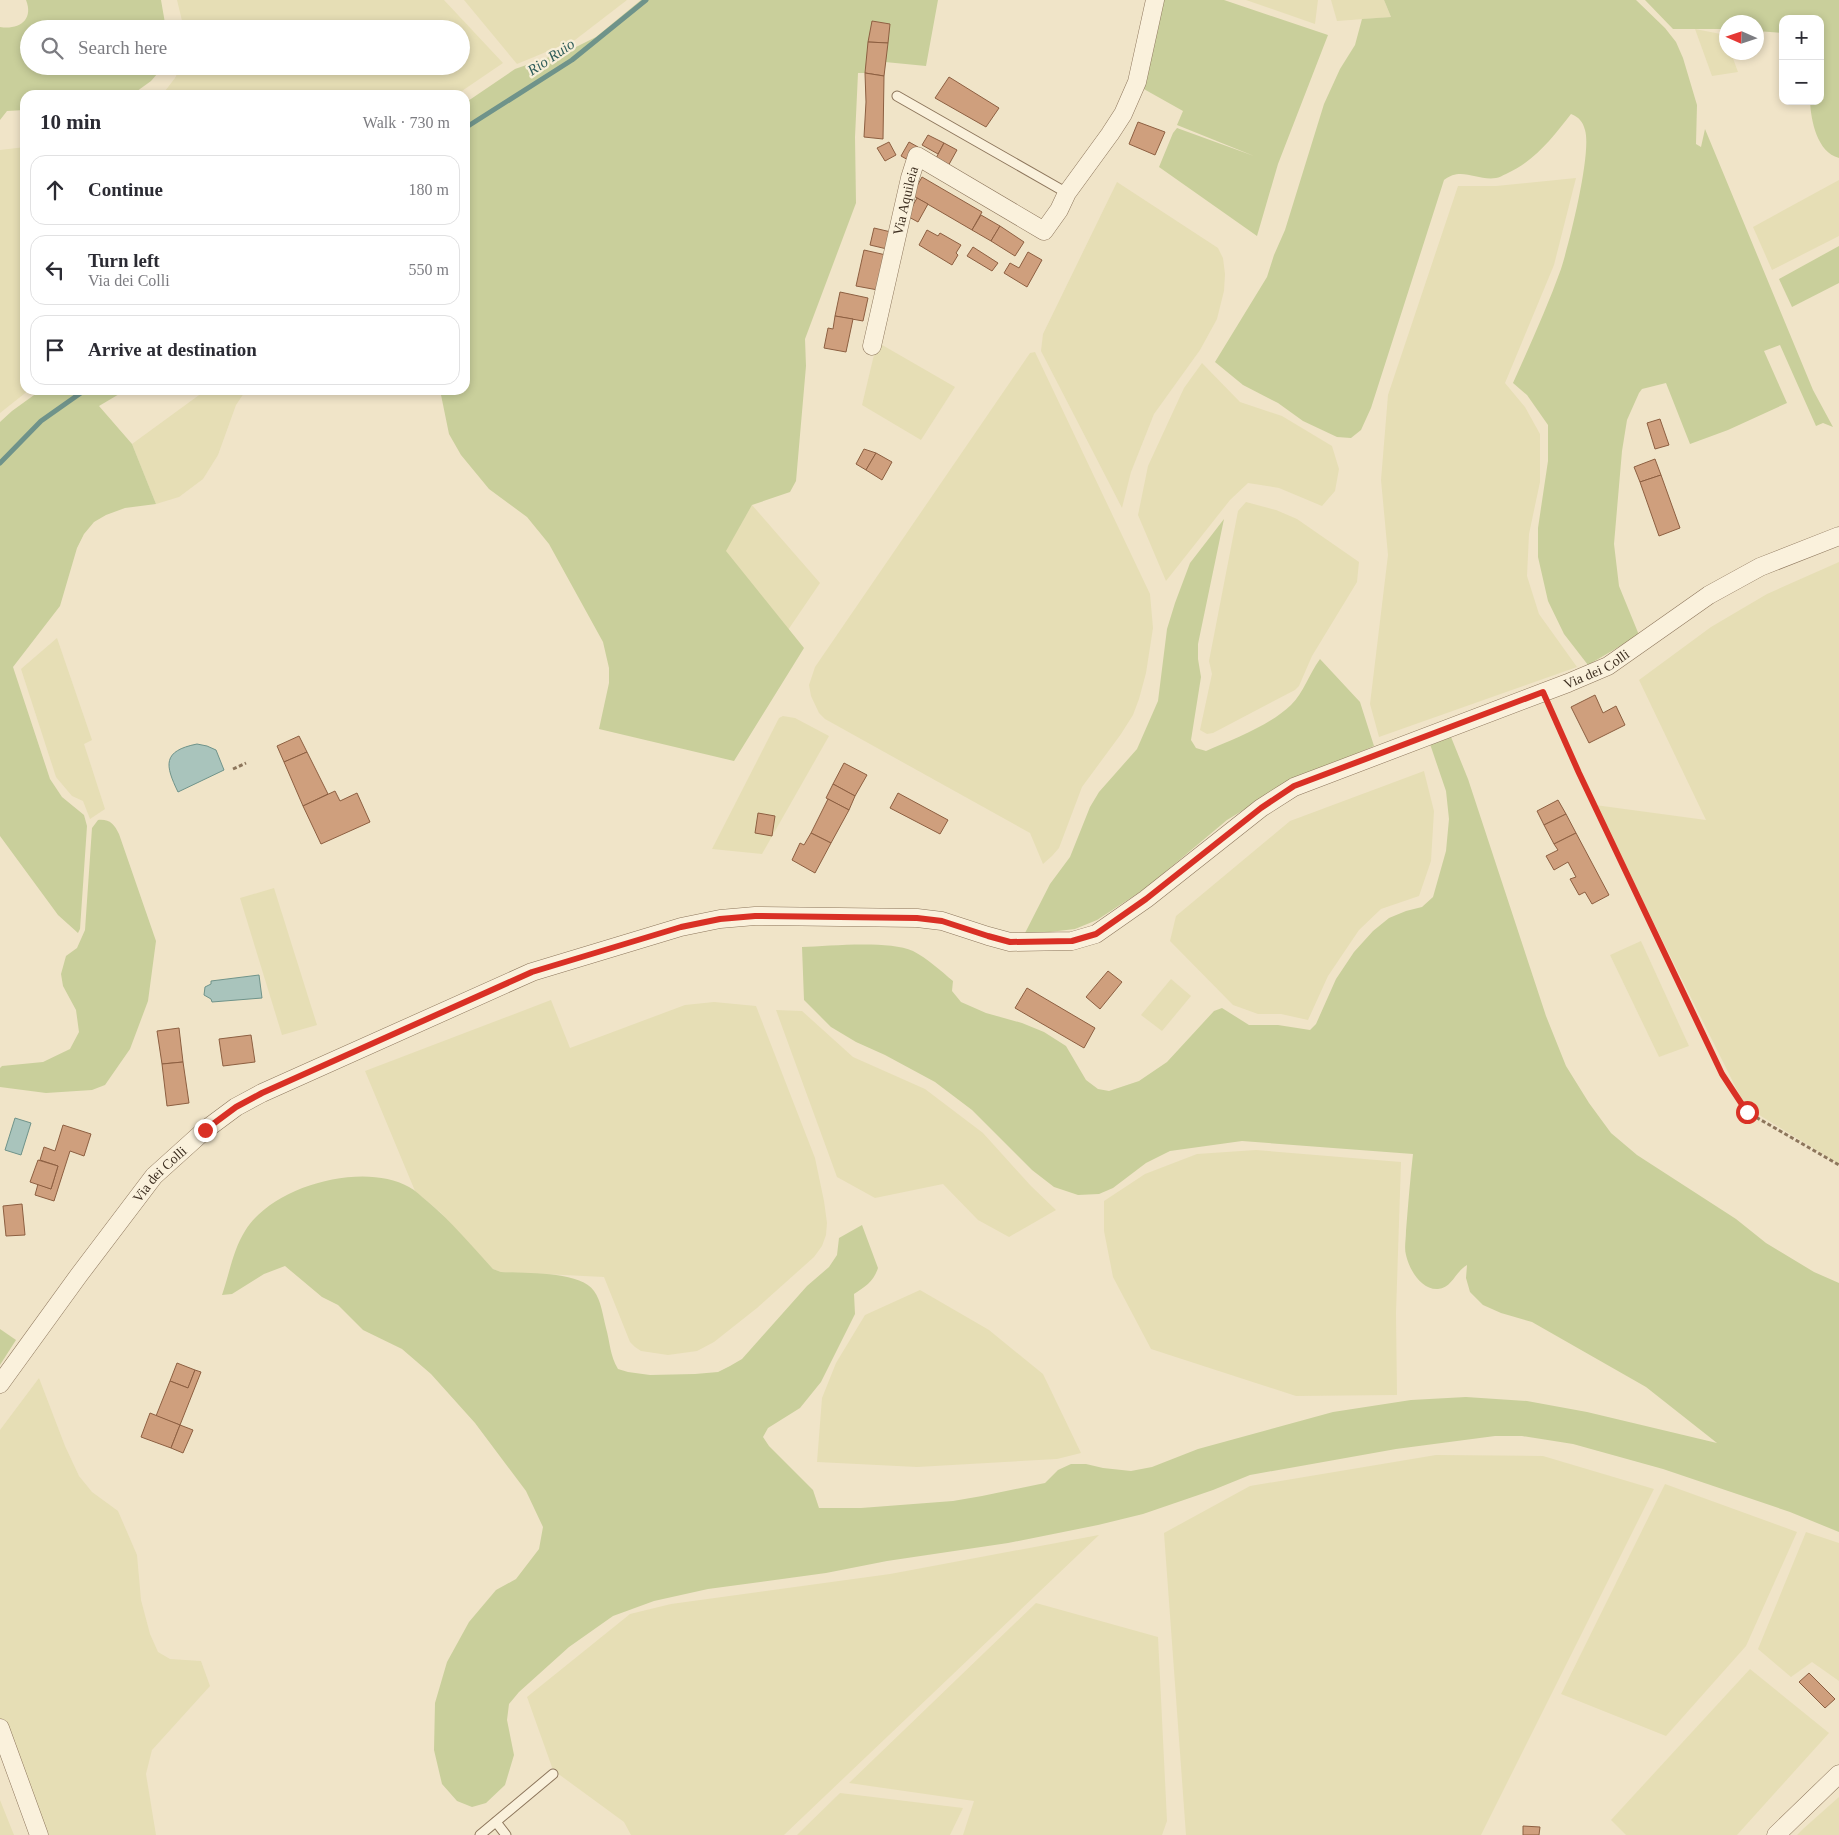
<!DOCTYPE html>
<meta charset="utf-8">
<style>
:root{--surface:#fff;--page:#f2f2f3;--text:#2b2b33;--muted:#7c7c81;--line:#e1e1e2}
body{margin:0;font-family:"Times New Roman",serif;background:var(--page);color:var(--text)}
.controls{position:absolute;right:15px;top:15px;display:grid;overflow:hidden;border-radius:10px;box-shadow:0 2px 8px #0003}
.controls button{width:45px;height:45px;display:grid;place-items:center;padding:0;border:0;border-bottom:1px solid var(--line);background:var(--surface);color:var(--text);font:25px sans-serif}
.compass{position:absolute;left:1719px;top:15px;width:45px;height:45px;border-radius:50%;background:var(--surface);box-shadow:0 2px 8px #0003;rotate:273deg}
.stop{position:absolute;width:15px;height:15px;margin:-11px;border:4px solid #d93025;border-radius:50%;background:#fff}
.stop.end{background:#d93025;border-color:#fff;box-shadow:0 1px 5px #0008}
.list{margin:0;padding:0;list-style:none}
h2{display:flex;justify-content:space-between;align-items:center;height:65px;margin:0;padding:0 20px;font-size:21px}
h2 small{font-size:16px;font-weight:400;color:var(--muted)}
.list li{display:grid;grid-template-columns:32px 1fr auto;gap:15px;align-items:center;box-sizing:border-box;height:70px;margin:0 10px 10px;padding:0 10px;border:1px solid var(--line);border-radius:15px}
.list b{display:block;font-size:19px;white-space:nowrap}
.list p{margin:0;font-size:16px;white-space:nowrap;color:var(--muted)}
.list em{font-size:16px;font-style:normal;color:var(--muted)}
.icon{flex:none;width:28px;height:28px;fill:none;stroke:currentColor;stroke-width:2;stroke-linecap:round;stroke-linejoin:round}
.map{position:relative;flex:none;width:1839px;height:1835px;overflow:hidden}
.search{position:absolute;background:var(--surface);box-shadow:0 2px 8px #0003;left:20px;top:20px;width:450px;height:55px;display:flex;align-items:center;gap:12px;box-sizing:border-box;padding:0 18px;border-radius:28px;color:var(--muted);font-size:19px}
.panel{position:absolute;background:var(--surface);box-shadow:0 2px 8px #0003;left:20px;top:90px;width:450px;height:305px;border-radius:15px}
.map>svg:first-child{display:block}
.farmland{fill:#e6deb5}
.green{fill:#c9cf9b}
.water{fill:#a9c4bc;stroke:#6f938a}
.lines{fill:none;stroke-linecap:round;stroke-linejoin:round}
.stream{stroke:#6f938a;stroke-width:5}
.building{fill:#cf9f7d;stroke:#8d5f41}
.service-casing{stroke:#8d765c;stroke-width:11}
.minor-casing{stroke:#8d765c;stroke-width:19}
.path{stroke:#8d765c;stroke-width:3;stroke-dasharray:4 2.5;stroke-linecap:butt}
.service{stroke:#faf1dc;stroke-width:9}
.minor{stroke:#faf1dc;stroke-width:18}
.route{stroke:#d93025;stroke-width:6}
.labels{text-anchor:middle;stroke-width:4.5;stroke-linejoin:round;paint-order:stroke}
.street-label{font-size:14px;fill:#3d2e20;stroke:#f7eed8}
.water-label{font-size:15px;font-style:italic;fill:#2f5d5a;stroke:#f7eed8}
</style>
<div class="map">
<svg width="1839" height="1835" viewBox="0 0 1839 1835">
<rect width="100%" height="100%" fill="#f0e4c8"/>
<g class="farmland">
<polygon points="177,0 444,0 503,63 456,95 162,95 175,78 181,66 461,66 461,29 184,29"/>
<polygon points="464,0 627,0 575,40 517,64"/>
<polygon points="1246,0 1318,0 1315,24"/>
<polygon points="1331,0 1384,0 1391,17 1337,21"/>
<polygon points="1695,29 1726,35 1726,52 1731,53 1738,72 1712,76"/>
<polygon points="25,147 25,390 29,390 0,413 0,150"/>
<polygon points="1576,178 1554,265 1505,383 1525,407 1540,434 1540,482 1529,534 1527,576 1539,614 1577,667 1379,737 1370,704 1388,555 1381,480 1388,395 1458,186 1496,186"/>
<polygon points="1839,180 1839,236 1772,270 1753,227"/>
<polygon points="1117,182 1218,248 1223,258 1225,274 1224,291 1217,319 1200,350 1154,414 1131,472 1122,508 1041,351 1043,334"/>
<polygon points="877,342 955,387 921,440 862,405"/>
<polygon points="1035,352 1150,594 1153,628 1146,673 1139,699 1133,715 1121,734 1082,787 1059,848 1052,856 1043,864 1030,833 825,719 819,713 811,696 809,685 815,667 1030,353"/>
<polygon points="1202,363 1240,402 1282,416 1332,446 1339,469 1335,491 1322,506 1279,488 1248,483 1230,500 1166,581 1138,515 1148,466 1184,388"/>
<polygon points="206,390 246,390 236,405 218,455 203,479 179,497 156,504 132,444"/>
<polygon points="1246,502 1276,510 1297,519 1359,562 1357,582 1312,656 1299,686 1295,690 1213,733 1207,734 1200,730 1212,674 1209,661 1238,511"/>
<polygon points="752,505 820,583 788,630 725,551"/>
<polygon points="1839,562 1839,1164 1769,1121 1756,1113 1744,1102 1737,1090 1595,805 1706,820 1639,680 1711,627 1767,594"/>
<polygon points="57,638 92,740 84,744 105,809 90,819 83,801 72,796 56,777 21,669"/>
<polygon points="783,716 795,718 829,736 762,854 712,849 779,718"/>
<polygon points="1424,771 1434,811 1431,861 1419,896 1381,909 1359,930 1328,976 1308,1020 1281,1014 1258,1014 1233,1005 1170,941 1176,916 1290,821"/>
<polygon points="274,888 317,1025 282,1035 240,898"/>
<polygon points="1641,941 1689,1046 1659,1057 1610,955"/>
<polygon points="1171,979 1191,996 1162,1031 1141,1015"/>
<polygon points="551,1000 570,1048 685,1005 714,1002 756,1006 815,1158 824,1201 827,1223 826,1235 822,1246 814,1257 757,1308 714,1342 697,1351 668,1355 641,1351 635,1347 630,1342 604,1277 501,1272 493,1269 440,1212 415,1191 365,1071"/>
<polygon points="776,1010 802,1011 853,1057 925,1089 983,1133 1031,1186 1056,1210 1009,1237 978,1220 943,1184 875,1198 837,1177"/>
<polygon points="1256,1150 1401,1162 1396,1313 1397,1395 1296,1396 1151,1349 1113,1277 1104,1231 1104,1201 1145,1174 1197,1154"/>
<polygon points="920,1290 989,1330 1043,1374 1081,1453 1057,1459 917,1467 817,1462 822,1398 836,1363 865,1315"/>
<polygon points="39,1378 65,1446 79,1476 92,1492 118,1511 137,1555 141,1600 150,1634 158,1652 170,1659 201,1661 210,1686 152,1750 146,1774 156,1835 43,1835 0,1718 0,1430"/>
<polygon points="1436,1455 1543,1456 1654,1489 1481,1835 1186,1835 1164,1533 1250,1486"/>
<polygon points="1665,1484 1797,1532 1746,1646 1666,1736 1561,1694"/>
<polygon points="1806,1532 1839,1543 1839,1681 1812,1662 1791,1677 1758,1649"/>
<polygon points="1099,1535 784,1835 631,1835 624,1822 553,1770 527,1697 630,1614 671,1604 890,1574"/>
<polygon points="1036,1603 1158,1637 1167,1821 1162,1835 963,1835 974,1801 849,1783"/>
<polygon points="1750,1669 1829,1733 1737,1835 1626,1835 1611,1820"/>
<polygon points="840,1793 963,1808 950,1835 797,1835"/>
<polygon points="1839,1797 1839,1835 1797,1835 1803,1829"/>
<polygon points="0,1800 14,1835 0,1835"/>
</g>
<g class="green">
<path d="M26,0h135l5,29h-137v37h135l-13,15 -18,13 -5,1h-103v15l-18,1 -7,9v-93c19,3 34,-7 26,-27z"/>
<polygon points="641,0 938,0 926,66 885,62 890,24 873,21 865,73 858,73 855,137 856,203 805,339 806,366 796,481 790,492 752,505 726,551 804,648 734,761 599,729 609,683 609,668 603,642 549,544 527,517 489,489 461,455 449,434 440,390 465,390 465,103 515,69 572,49 596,37"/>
<polygon points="1163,0 1224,0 1328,35 1278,164 1257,236 1159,167 1173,133 1177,128 1254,156 1177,125 1183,111 1142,88"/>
<path d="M1384,0h252l29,28 11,14 7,16 14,47 -1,39 5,3 4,-18 108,261 20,37 -10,-4 -7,3 -36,-81 -16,6 23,52 -59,27 -38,14 -24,-61 -24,6 -3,4 -12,27 -5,31 -8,93 5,42 20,49 -51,30 -24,-31 -16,-33 -10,-44v-29l10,-67v-36l-21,-30 -14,-12c17,-38 34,-75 48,-114 8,-25 31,-116 24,-139 -2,-8 -6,-13 -14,-16 -19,24 -36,47 -65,60 -3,1 -7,4 -10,4 -19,3 -35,-12 -52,2l-73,228 -10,22 -10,8 -14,-1 -34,-16 -25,-18 -35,-18 -28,-23 52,-85 7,-22 11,-25 39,-126 16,-35 15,-24 7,-26 29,-2z"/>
<path d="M1645,0h194v158c-22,-6 -28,-37 -29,-57h10v-82h-37v14l-26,-2 -1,-9h-30v7h-53z"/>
<polygon points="1839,246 1839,283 1792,307 1779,279"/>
<polygon points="41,390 126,390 99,406 132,444 156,504 125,508 106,515 94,522 84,534 77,548 60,606 13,667 50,779 62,797 84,815 87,826 80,929 78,933 58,915 0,836 0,422 12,411"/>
<path d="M1224,519l-26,125v15l3,18 -10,63 5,8 10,3c28,-12 63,-25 85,-46 13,-13 18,-31 29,-46l40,43 14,44 -73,32 -33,17 -41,25 -81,68 -49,32 -22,9 -51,6 26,-51 20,-27 20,-50 9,-15 38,-43 21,-48 9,-72 8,-26 15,-40z"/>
<path d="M1451,737l17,42 78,237 20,50 23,37 22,30 26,22 99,64 30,24 48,29 25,11v249l-49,-20 -127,-43 -90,-25 -51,-8h-27l-99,13 -146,26 -37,15 -70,24 -45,11 -90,18 -121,18 -61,12 -118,16 -54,12 -41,15 -44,31 -50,45 -10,12 -2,16 7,35 -9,30 -19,18 -14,4 -15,-6 -15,-17 -8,-34 1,-47 12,-41 22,-40 27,-32 20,-11 23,-30 4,-22 -17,-36 -51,-68 -44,-49 -29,-25 -39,-19 -25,-25 -16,-8 -37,-31 -21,8 -32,20 -10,1c7,-20 11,-45 23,-64 27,-45 118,-70 164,-44 6,3 12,9 18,14 24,20 45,45 66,68l8,3c22,1 80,-1 93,19 7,9 9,25 12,37 4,14 4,28 12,41l10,3 22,3 45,-1 23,-2 12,-6 12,-7 65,-73 22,-19 8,-12 2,-17 23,-13 16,43c-4,13 -13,19 -24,26l1,20 -34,68 -21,26 -32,20 -5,9 6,9 44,44 6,18h42l92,-7 29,-5 63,-13 13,-13 13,-6h15l17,4 28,3 21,-4 46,-18 135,-37 78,-12 55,-3 61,4 60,11 130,31 -71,-56 -114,-65 -31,-9 -18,-8 -13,-13 -4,-14 1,-13c-12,7 -15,23 -29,24 -17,1 -29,-20 -32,-34 -2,-7 0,-16 0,-24 2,-25 4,-51 7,-77l-171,-13 -72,10 -24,12 -33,25 -14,6 -21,1 -24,-8 -22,-17 -60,-60 -37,-28 -50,-27 -29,-13 -25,-15 -27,-27 -2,-53c28,-1 86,-7 111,4 14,7 28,20 40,30l-1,10 9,11 25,11 36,10 22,9 22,14 20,34 12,9 11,2 30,-10 28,-19 47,-51 8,-3 27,17h29l32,5 6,-6 20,-45 18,-27 19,-21 16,-13 17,-7 16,-4 11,-10 13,-46 3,-32 -3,-28 -16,-47z"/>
<path d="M98,820c12,-1 16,4 21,14l37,107 -8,60 -18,48 -25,36 -13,5 -46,3 -46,-6v-19l2,-2 41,-4 27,-13 9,-17 -3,-22 -13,-24 -2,-12 5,-18 11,-8 8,-18 7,-102z"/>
<polygon points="0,1329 16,1340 0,1365"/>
</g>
<g class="water">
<path d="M197,744l10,2 9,4 8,20 -46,22c-13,-27 -16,-41 19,-48z"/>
<polygon points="259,975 262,998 212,1002 211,999 204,995 205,987 211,984 211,981"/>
<polygon points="15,1118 31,1123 21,1155 5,1150"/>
</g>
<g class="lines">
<g class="stream">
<polyline points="465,128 572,60 646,0"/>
<polyline points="0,463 41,421 85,390"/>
</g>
</g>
<g class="building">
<polygon points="872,21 890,24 888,43 868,42"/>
<polygon points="868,42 888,43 884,76 865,73"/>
<polygon points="865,73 884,76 883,139 864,137 866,102"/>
<polygon points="949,77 999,108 986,127 935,98"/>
<polygon points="1138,122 1165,132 1155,155 1129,144"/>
<polygon points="928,135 944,143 938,154 922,145"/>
<polygon points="889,142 896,155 885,161 877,148"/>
<polygon points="909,142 918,147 910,161 901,156"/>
<polygon points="944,143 957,150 947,168 934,162"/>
<polygon points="922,177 982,212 972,230 912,195"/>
<polygon points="917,198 928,204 918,222 907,216"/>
<polygon points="981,215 1000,226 991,241 972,230"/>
<polygon points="1000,226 1024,242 1015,256 991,241"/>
<polygon points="874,228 891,232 887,249 870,245"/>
<polygon points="927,230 938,236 940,233 961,245 956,253 958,255 952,265 919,245"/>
<polygon points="973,247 998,263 992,271 967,256"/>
<polygon points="864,250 886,255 878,290 856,286"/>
<polygon points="1028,252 1042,260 1027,287 1004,273 1010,263 1019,268"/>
<polygon points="840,292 868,298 863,321 835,316"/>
<polygon points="835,316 853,319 846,352 824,348 828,328 833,329"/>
<polygon points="1660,419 1669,445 1655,449 1647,423"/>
<polygon points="864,449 876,453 866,470 856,464"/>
<polygon points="876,453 892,462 882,480 866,470"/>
<polygon points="1655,459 1661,475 1640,482 1634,467"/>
<polygon points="1661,475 1680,528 1659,536 1640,482"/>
<polygon points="1595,695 1603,713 1616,706 1625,725 1589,743 1571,707"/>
<polygon points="299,736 307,752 284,762 277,746"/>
<polygon points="307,752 328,794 303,806 284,762"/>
<polygon points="844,763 867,775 855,796 833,784"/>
<polygon points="833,784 855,796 849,810 826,798"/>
<polygon points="335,791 340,801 357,793 370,822 321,844 303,806"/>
<polygon points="898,793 948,820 940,834 890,808"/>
<polygon points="828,799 849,810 831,843 811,833"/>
<polygon points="1558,800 1566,814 1544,825 1537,811"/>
<polygon points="758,813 775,816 772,836 755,833"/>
<polygon points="1566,814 1576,833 1554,844 1544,825"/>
<polygon points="811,833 831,843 815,873 792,860 800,843 804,845"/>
<polygon points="1576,833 1609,895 1592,904 1585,892 1579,895 1570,879 1576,877 1568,862 1554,870 1546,856 1558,850 1554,844"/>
<polygon points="1108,971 1122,982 1100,1009 1086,997"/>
<polygon points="1027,988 1095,1028 1084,1048 1015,1008"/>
<polygon points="179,1028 183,1062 162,1064 157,1031"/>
<polygon points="251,1035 255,1062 223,1066 219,1039"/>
<polygon points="183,1062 189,1103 167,1106 162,1064"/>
<polygon points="63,1125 91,1134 84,1156 70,1151 54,1201 35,1195 38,1184 51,1189 58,1166 40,1160 44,1147 55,1151"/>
<polygon points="38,1160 58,1166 51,1189 30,1182"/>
<polygon points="22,1204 25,1235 6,1236 3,1206"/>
<polygon points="177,1363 195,1370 188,1388 170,1381"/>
<polygon points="195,1370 201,1372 180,1425 156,1416 170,1381 188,1388"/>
<polygon points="150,1413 180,1425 171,1448 141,1437"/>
<polygon points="180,1425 193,1430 183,1453 171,1448"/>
<polygon points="1809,1673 1835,1699 1825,1708 1799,1682"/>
<polygon points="1523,1826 1540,1827 1539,1835 1523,1835"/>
</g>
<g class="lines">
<g class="service-casing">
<g id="service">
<polyline points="897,96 1067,193"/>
<polyline points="496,1822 506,1835"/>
<polyline points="480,1835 553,1774"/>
</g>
</g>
<g class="minor-casing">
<g id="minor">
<path id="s1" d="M872,346l38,-168 7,-22 127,75 15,-21 8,-17 43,-59 13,-20 14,-32 18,-82"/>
<path id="s2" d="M0,1384l79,-109 75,-99 51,-46 31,-23 26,-14 270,-121 149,-45 39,-8 35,-3 162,2 25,3 46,15 22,6 62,-1 24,-7 50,-35 115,-91 33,-21 274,-104 40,-17 101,-71 51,-28 79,-31"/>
<polyline points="0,1728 39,1835"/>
<polyline points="1776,1835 1839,1774"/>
</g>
</g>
<g class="path">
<polyline points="1550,707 1579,773 1722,1074 1747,1112 1839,1165"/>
<polyline points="233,769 246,763"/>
</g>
<use href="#service" class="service"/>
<use href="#minor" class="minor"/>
</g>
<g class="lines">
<polyline class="route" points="205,1130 236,1107 262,1093 532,972 681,927 720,919 755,916 917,918 942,921 988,936 1010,942 1072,941 1096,934 1146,899 1261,808 1294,786 1543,692 1579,773 1722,1074 1747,1112"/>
</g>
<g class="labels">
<g class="street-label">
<text dy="5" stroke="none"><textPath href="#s1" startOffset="149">Via Aquileia</textPath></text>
<text dy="5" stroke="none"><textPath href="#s2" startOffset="1839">Via dei Colli</textPath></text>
<text dy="5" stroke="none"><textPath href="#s2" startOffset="264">Via dei Colli</textPath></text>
</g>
<g class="water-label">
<text transform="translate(551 57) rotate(-34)" y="5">Rio Ruio</text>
</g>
</g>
</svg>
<div class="controls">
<button>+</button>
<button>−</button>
</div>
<svg class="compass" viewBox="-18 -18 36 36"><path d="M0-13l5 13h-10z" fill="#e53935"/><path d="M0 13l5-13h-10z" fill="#7c7c81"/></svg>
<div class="stop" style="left:1747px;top:1112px"></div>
<div class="stop end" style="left:205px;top:1130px"></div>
<div class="search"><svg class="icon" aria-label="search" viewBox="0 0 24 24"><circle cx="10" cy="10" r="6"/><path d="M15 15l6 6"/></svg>Search here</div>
<section class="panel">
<h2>10 min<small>Walk · 730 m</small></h2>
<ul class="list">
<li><svg class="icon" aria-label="ahead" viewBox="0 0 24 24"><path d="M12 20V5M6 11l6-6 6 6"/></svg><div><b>Continue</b></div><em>180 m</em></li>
<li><svg class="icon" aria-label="left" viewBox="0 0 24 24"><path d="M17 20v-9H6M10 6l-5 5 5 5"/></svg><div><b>Turn left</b><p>Via dei Colli</p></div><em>550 m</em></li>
<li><svg class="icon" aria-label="arrive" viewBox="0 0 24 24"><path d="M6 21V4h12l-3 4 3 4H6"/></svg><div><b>Arrive at destination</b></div></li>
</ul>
</section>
</div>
